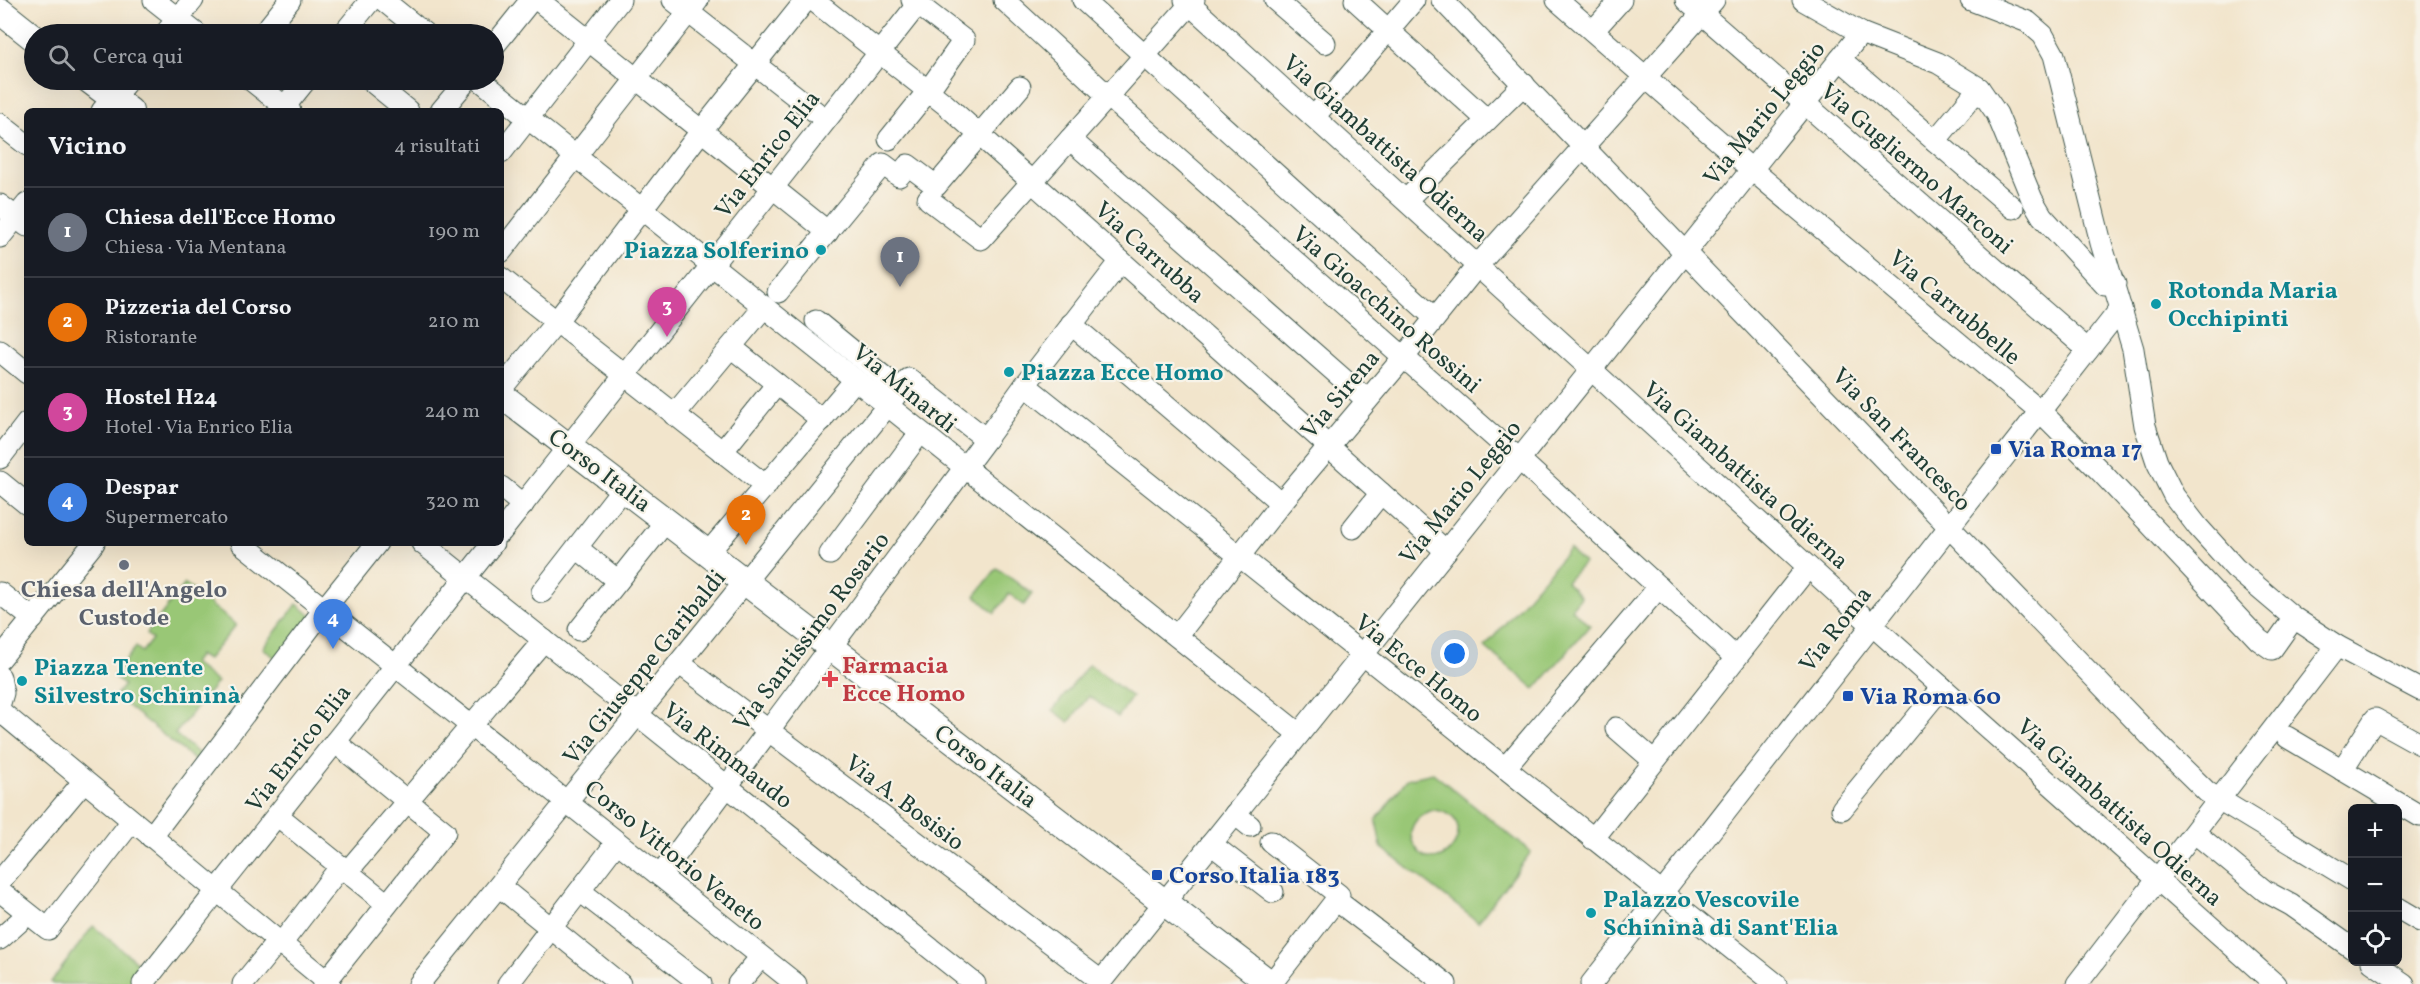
<!DOCTYPE html>
<html lang="it">
<meta charset="utf-8">
<style>
:root{--surface:#171b24;--page:#242831;--text:#f1f3f6;--muted:#9ea1a6;--line:#363941;--accent:#1f6fb2}
body{margin:0;font-family:Vollkorn,serif;background:var(--page);color:var(--text)}
.controls{position:absolute;right:18px;bottom:18px;display:grid;overflow:hidden;border-radius:9px;box-shadow:0 6px 24px #0002}
.controls button{width:54px;height:54px;display:grid;place-items:center;padding:0;border:0;border-bottom:2px solid var(--line);background:var(--surface);color:var(--text);font:30px sans-serif}
.you{position:absolute;left:1455px;top:654px;width:21px;height:21px;margin:-15px;border:4px solid #fff;border-radius:50%;background:#1a73e8;box-shadow:0 0 0 9px #1a73e833}
.badge{display:grid;place-items:center;width:39px;height:39px;border-radius:50%;background:var(--accent);color:#fff;font-size:20px;font-weight:700}
.pin{position:absolute;translate:-50% -50px;filter:drop-shadow(0 2px 3px #0008)}
.pin::after{content:'';position:absolute;top:32px;width:21px;height:18px;background:inherit;clip-path:polygon(0 0,100% 0,50% 100%)}
.list{margin:0;padding:0;list-style:none}
h2{display:flex;justify-content:space-between;align-items:center;height:78px;margin:0;padding:0 24px;font-size:26px}
h2 small{font-size:20px;font-weight:400;color:var(--muted)}
.list li{display:grid;grid-template-columns:39px 1fr auto;gap:18px;align-items:center;box-sizing:border-box;height:90px;padding:0 24px;border-top:2px solid var(--line)}
.list b{display:block;font-size:22px;white-space:nowrap}
.list p{margin:0;font-size:20px;white-space:nowrap;color:var(--muted)}
.list em{font-size:20px;font-style:normal;color:var(--muted)}
.icon{flex:none;width:33px;height:33px;fill:none;stroke:currentColor;stroke-width:2;stroke-linecap:round;stroke-linejoin:round}
.map{position:relative;flex:none;width:2420px;height:984px;overflow:hidden}
.search{position:absolute;background:var(--surface);box-shadow:0 6px 24px #0002;left:24px;top:24px;width:480px;height:66px;display:flex;align-items:center;gap:15px;box-sizing:border-box;padding:0 21px;border-radius:33px;color:var(--muted);font-size:22px}
.panel{position:absolute;background:var(--surface);box-shadow:0 6px 24px #0002;left:24px;top:108px;width:480px;height:438px;border-radius:9px}
.map>svg:first-child{display:block}
.green{fill:#99c776;stroke:#5c8255;stroke-width:1.5;fill-rule:evenodd}
.lines{fill:none;stroke-linecap:round;stroke-linejoin:round}
.minor-casing{stroke:#3f564b;stroke-width:23}
.tertiary-casing{stroke:#3f564b;stroke-width:28}
.minor{stroke:#fff;stroke-width:21}
.tertiary{stroke:#fff;stroke-width:26}
.culture-dot{fill:#0f9aa8;stroke:#f7f3e8;stroke-width:2}
.transit-dot{fill:#1a4fb4;stroke:#f7f3e8;stroke-width:2}
.worship-dot{fill:#6b7280;stroke:#f7f3e8;stroke-width:2}
.health-dot{fill:#e0444e;stroke:#f7f3e8;stroke-width:2}
.labels{text-anchor:middle;stroke-width:4.5;stroke-linejoin:round;paint-order:stroke}
.street-label{font-size:24px;fill:#1f3d34;stroke:#f7f3e8}
.culture-label{font-size:24px;font-weight:bold;fill:#0d838f;stroke:#f7f3e8;text-anchor:start}
.transit-label{font-size:24px;font-weight:bold;fill:#164399;stroke:#f7f3e8;text-anchor:start}
.worship-label{font-size:24px;font-weight:bold;fill:#5b616d;stroke:#f7f3e8}
.health-label{font-size:24px;font-weight:bold;fill:#be3a42;stroke:#f7f3e8;text-anchor:start}
</style>
<div class="map">
<svg width="2420" height="984" viewBox="0 0 2420 984">
<rect width="100%" height="100%" fill="#f7f3e8"/>
<filter id="ink" filterUnits="userSpaceOnUse"><feTurbulence type="fractalNoise" baseFrequency=".0167" numOctaves="2"/><feDisplacementMap in="SourceGraphic" scale="12" xChannelSelector="R" yChannelSelector="G"/><feConvolveMatrix kernelMatrix="1 2 1 2 8 2 1 2 1" color-interpolation-filters="sRGB"/></filter>
<filter id="wash" filterUnits="userSpaceOnUse"><feTurbulence type="fractalNoise" baseFrequency=".008" numOctaves="4" result="noise"/><feDisplacementMap in="SourceGraphic" scale="24" xChannelSelector="R" yChannelSelector="G"/><feGaussianBlur stdDeviation="1.35" result="paint"/><feColorMatrix in="noise" values="0 0 0 0 0 0 0 0 0 0 0 0 0 0 0 0 0 1.4 0 .05"/><feComposite in="paint" operator="in"/></filter>
<g filter="url(#wash)">
<rect width="100%" height="100%" fill="#f2e5cc"/>
<g class="green">
<polygon points="1569,549 1584,563 1566,582 1581,597 1571,609 1590,625 1535,689 1485,647"/>
<polygon points="997,568 1032,594 1024,605 1009,594 995,613 975,596"/>
<polygon points="185,584 236,625 207,660 199,655 193,663 217,682 175,734 203,757 198,763 115,696 124,685 113,676 136,647 142,652 152,639 146,634"/>
<polygon points="297,604 313,617 279,661 263,648"/>
<polygon points="1089,664 1132,697 1118,717 1089,696 1069,722 1053,710"/>
<path d="M1433,773l98,79 -53,70 -97,-75 -5,-27 31,-41zM1433,810c54,5 8,75 -17,38 -12,-17 -1,-32 17,-38z"/>
<polygon points="93,926 144,968 131,984 53,984 51,982"/>
</g>
</g>
<g filter="url(#ink)">
<g class="lines">
<g class="minor-casing">
<g id="minor">
<polyline points="154,0 197,34"/>
<polyline points="383,0 425,34"/>
<polyline points="538,0 828,232"/>
<polyline points="673,0 826,120"/>
<polyline points="813,0 946,105 1446,551"/>
<polyline points="1004,0 1109,97 1519,459 1736,658"/>
<polyline points="1083,0 1435,318"/>
<polyline points="1185,0 1871,624 2275,984"/>
<polyline points="1275,0 1325,43"/>
<polyline points="1355,0 1487,120"/>
<polyline points="1442,0 2160,746 2207,792 2352,880"/>
<polyline points="1557,0 1751,169 2041,412 2102,473 2259,640 2272,649 2294,618"/>
<polyline points="1686,0 2088,350"/>
<polyline points="1803,0 1861,33 1938,63 1979,88 1997,114 2032,199 2042,216 2105,285 2115,284"/>
<polyline points="1971,0 2028,22 2043,35 2054,55 2101,243 2133,349 2145,426 2157,462 2174,496 2198,527 2235,568 2294,618 2337,646 2420,690"/>
<polyline points="1593,31 1621,0"/>
<polyline points="165,34 193,0"/>
<polyline points="263,34 290,0"/>
<polyline points="343,34 371,0"/>
<polyline points="494,46 531,0"/>
<polyline points="1840,59 2013,208"/>
<polyline points="251,80 290,111"/>
<polyline points="370,80 408,111"/>
<polyline points="480,80 1299,734"/>
<polyline points="102,111 128,80"/>
<polyline points="281,111 306,80"/>
<polyline points="441,111 467,80"/>
<polyline points="1314,117 1414,0"/>
<polyline points="0,124 27,145"/>
<polyline points="889,139 928,91 964,40 912,0"/>
<polyline points="1070,139 1367,400"/>
<polyline points="1935,141 1979,88"/>
<polyline points="501,153 620,0"/>
<polyline points="928,199 981,239 1194,0"/>
<polyline points="1406,200 1524,84"/>
<polyline points="0,205 27,226"/>
<polyline points="0,237 27,204"/>
<polyline points="501,252 698,0"/>
<polyline points="501,278 766,486"/>
<polyline points="778,292 883,164 899,176 908,165 936,186 1020,87"/>
<polyline points="816,321 900,390"/>
<polyline points="1071,324 1281,503"/>
<polyline points="731,347 822,420"/>
<polyline points="0,351 27,373"/>
<polyline points="1025,385 1776,984"/>
<polyline points="501,389 556,322 702,130 806,0"/>
<polyline points="674,415 764,307"/>
<polyline points="986,439 1025,385 1121,261"/>
<polyline points="722,452 777,384"/>
<polyline points="0,458 27,423"/>
<polyline points="0,482 27,504"/>
<polyline points="501,487 523,505"/>
<polyline points="1353,528 1381,493"/>
<polyline points="501,532 917,5"/>
<polyline points="241,543 796,984"/>
<polyline points="422,543 975,984"/>
<polyline points="577,548 618,581"/>
<polyline points="708,553 855,380"/>
<polyline points="830,554 920,433"/>
<polyline points="542,592 623,488"/>
<polyline points="0,593 33,619"/>
<polyline points="579,630 666,521"/>
<polyline points="1177,636 1281,503 1403,358 1478,265 1714,0"/>
<polyline points="0,659 94,543"/>
<polyline points="679,663 1101,981"/>
<polyline points="0,677 3,693 0,703"/>
<polyline points="0,711 330,984"/>
<polyline points="1616,728 1654,761"/>
<polyline points="2287,737 2420,816"/>
<polyline points="1505,768 1659,587"/>
<polyline points="2342,770 2375,719 2420,744"/>
<polyline points="1842,809 1942,687"/>
<polyline points="1235,814 1250,826"/>
<polyline points="277,815 387,904"/>
<polyline points="2195,833 2265,891 2291,905 2352,948"/>
<polyline points="151,837 325,608 377,543"/>
<polyline points="1593,839 1808,567"/>
<polyline points="1271,842 1339,895 1336,900 1446,984"/>
<polyline points="1211,844 1273,892"/>
<polyline points="347,872 544,640"/>
<polyline points="0,881 84,781"/>
<polyline points="499,886 620,984"/>
<polyline points="0,891 48,929 132,821"/>
<polyline points="580,891 701,984"/>
<polyline points="2398,908 2420,921"/>
<polyline points="0,939 28,914"/>
<polyline points="281,944 341,866"/>
<polyline points="2372,962 2404,984"/>
<polyline points="143,984 493,543"/>
<polyline points="243,984 278,941"/>
<polyline points="324,984 445,832 335,742"/>
<polyline points="419,984 909,379 986,439 660,876"/>
<polyline points="508,984 617,842"/>
<polyline points="738,984 761,957"/>
<polyline points="1099,984 1861,33"/>
<polyline points="1271,984 1336,900"/>
<path d="M1591,984c176,-226 354,-451 530,-676"/>
<polyline points="2077,984 2337,646"/>
</g>
</g>
<g class="tertiary-casing">
<g id="tertiary">
<polyline points="0,11 34,38"/>
<polyline points="89,80 130,111"/>
<polyline points="501,395 1271,984"/>
</g>
</g>
<use href="#minor" class="minor"/>
<use href="#tertiary" class="tertiary"/>
</g>
</g>
<g class="culture-dot">
<circle cx="821" cy="250" r="6"/>
<circle cx="2156" cy="304" r="6"/>
<circle cx="1009" cy="372" r="6"/>
<circle cx="22" cy="681" r="6"/>
<circle cx="1591" cy="913" r="6"/>
</g>
<g class="transit-dot">
<rect x="1990" y="443" width="12" height="12" rx="3"/>
<rect x="1842" y="690" width="12" height="12" rx="3"/>
<rect x="1151" y="869" width="12" height="12" rx="3"/>
</g>
<circle class="worship-dot" cx="124" cy="565" r="6"/>
<path class="health-dot" d="M827 670h6v6h6v6h-6v6h-6v-6h-6v-6h6z"/>
<g class="labels">
<g class="street-label">
<text transform="translate(1764 113) rotate(-51)" y="8">Via Mario Leggio</text>
<text transform="translate(1386 148) rotate(42)" y="8">Via Giambattista Odierna</text>
<text transform="translate(767 154) rotate(-52)" y="8">Via Enrico Elia</text>
<text transform="translate(1917 168) rotate(41)" y="8">Via Gugliermo Marconi</text>
<text transform="translate(1150 252) rotate(42)" y="8">Via Carrubba</text>
<text transform="translate(1955 307) rotate(40)" y="8">Via Carrubbelle</text>
<text transform="translate(1387 309) rotate(41)" y="8">Via Gioacchino Rossini</text>
<text transform="translate(905 388) rotate(39)" y="8">Via Minardi</text>
<text transform="translate(1340 394) rotate(-50)" y="8">Via Sirena</text>
<text transform="translate(1902 439) rotate(46)" y="8">Via San Francesco</text>
<text transform="translate(600 470) rotate(37)" y="8">Corso Italia</text>
<text transform="translate(1746 475) rotate(42)" y="8">Via Giambattista Odierna</text>
<text transform="translate(1460 492) rotate(-51)" y="8">Via Mario Leggio</text>
<text transform="translate(1835 629) rotate(-52)" y="8">Via Roma</text>
<text transform="translate(811 631) rotate(-53)" y="8">Via Santissimo Rosario</text>
<text transform="translate(644 667) rotate(-51)" y="8">Via Giuseppe Garibaldi</text>
<text transform="translate(1419 668) rotate(39)" y="8">Via Ecce Homo</text>
<text transform="translate(298 748) rotate(-52)" y="8">Via Enrico Elia</text>
<text transform="translate(728 755) rotate(38)" y="8">Via Rimmaudo</text>
<text transform="translate(986 766) rotate(37)" y="8">Corso Italia</text>
<text transform="translate(905 802) rotate(37)" y="8">Via A. Bosisio</text>
<text transform="translate(2120 812) rotate(42)" y="8">Via Giambattista Odierna</text>
<text transform="translate(675 855) rotate(39)" y="8">Corso Vittorio Veneto</text>
</g>
<g class="culture-label">
<text x="809" y="258" text-anchor="end">Piazza Solferino</text>
<text x="2168" y="298">Rotonda Maria<tspan x="2168" dy="28">Occhipinti</tspan></text>
<text x="1021" y="380">Piazza Ecce Homo</text>
<text x="34" y="675">Piazza Tenente<tspan x="34" dy="28">Silvestro Schininà</tspan></text>
<text x="1603" y="907">Palazzo Vescovile<tspan x="1603" dy="28">Schininà di Sant'Elia</tspan></text>
</g>
<g class="transit-label">
<text x="2008" y="457">Via Roma 17</text>
<text x="1860" y="704">Via Roma 60</text>
<text x="1169" y="883">Corso Italia 183</text>
</g>
<g class="worship-label">
<text x="124" y="597">Chiesa dell'Angelo<tspan x="124" dy="28">Custode</tspan></text>
</g>
<g class="health-label">
<text x="842" y="673">Farmacia<tspan x="842" dy="28">Ecce Homo</tspan></text>
</g>
</g>
</svg>
<div class="controls">
<button>+</button>
<button>−</button>
<button><svg class="icon" aria-label="locate" viewBox="0 0 24 24"><circle cx="12" cy="12" r="6"/><path d="M12 2v4M12 18v4M2 12h4M18 12h4"/></svg></button>
</div>
<div class="you"></div>
<div class="pin badge" style="left:900px;top:287px;background:#6b7280">1</div>
<div class="pin badge" style="left:746px;top:545px;background:#e8710a">2</div>
<div class="pin badge" style="left:667px;top:337px;background:#d1479c">3</div>
<div class="pin badge" style="left:333px;top:649px;background:#3f7fe0">4</div>
<div class="search"><svg class="icon" aria-label="search" viewBox="0 0 24 24"><circle cx="10" cy="10" r="6"/><path d="M15 15l6 6"/></svg>Cerca qui</div>
<section class="panel">
<h2>Vicino<small>4 risultati</small></h2>
<ul class="list">
<li><span class="badge" style="background:#6b7280">1</span><div><b>Chiesa dell'Ecce Homo</b><p>Chiesa · Via Mentana</p></div><em>190 m</em></li>
<li><span class="badge" style="background:#e8710a">2</span><div><b>Pizzeria del Corso</b><p>Ristorante</p></div><em>210 m</em></li>
<li><span class="badge" style="background:#d1479c">3</span><div><b>Hostel H24</b><p>Hotel · Via Enrico Elia</p></div><em>240 m</em></li>
<li><span class="badge" style="background:#3f7fe0">4</span><div><b>Despar</b><p>Supermercato</p></div><em>320 m</em></li>
</ul>
</section>
</div>
